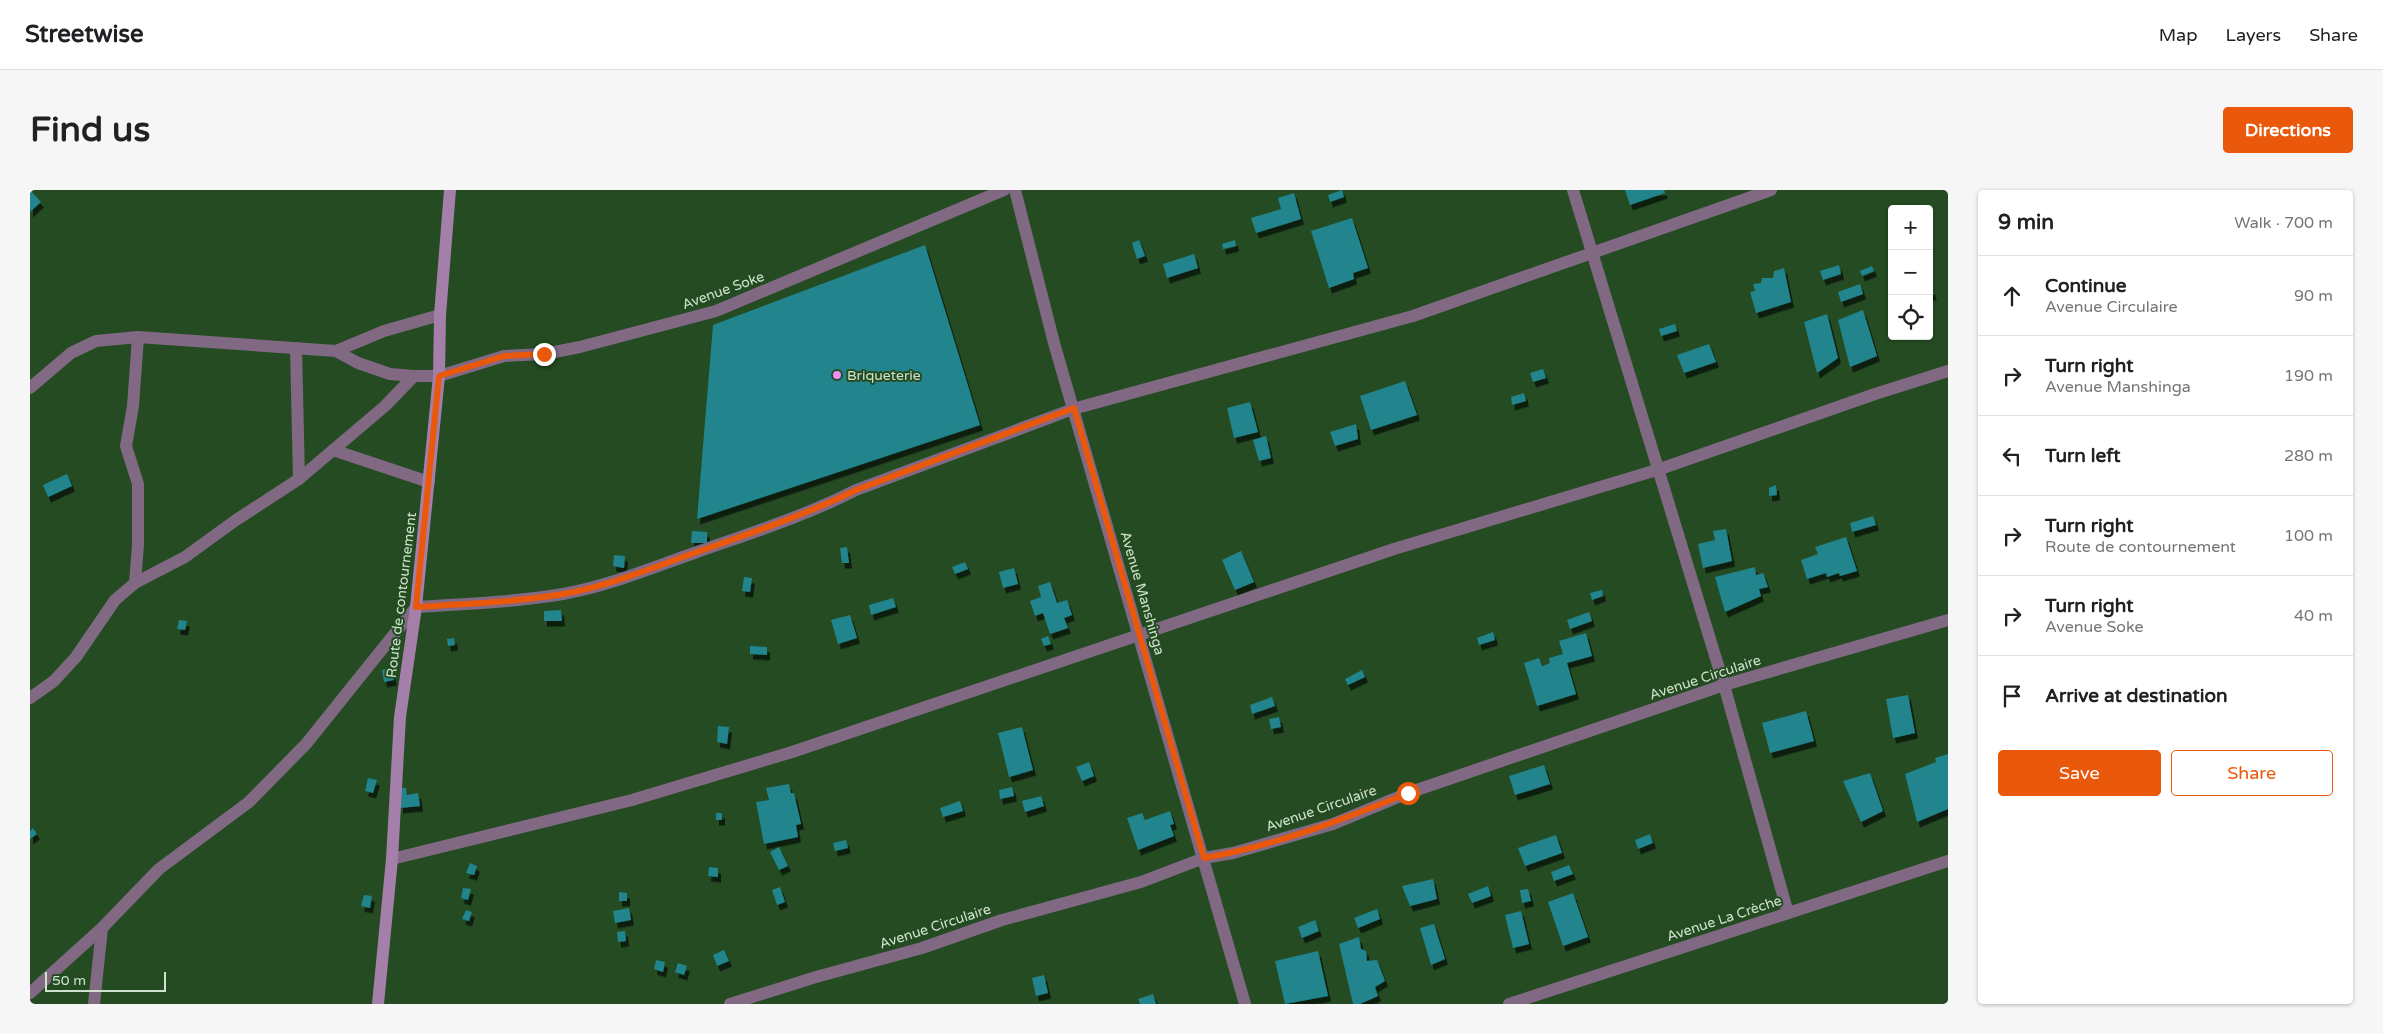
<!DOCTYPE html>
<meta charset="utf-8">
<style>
:root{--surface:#fff;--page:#f6f6f6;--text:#202124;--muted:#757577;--line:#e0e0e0;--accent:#ea580c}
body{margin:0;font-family:"Varela Round",sans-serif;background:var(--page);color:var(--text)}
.controls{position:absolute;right:15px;top:15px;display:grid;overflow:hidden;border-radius:5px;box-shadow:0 1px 4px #0004}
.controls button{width:45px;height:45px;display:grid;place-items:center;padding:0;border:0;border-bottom:1px solid var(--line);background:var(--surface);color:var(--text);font:25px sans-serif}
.scale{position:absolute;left:15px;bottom:12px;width:121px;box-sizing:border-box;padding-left:5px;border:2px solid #cee3cb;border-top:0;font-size:14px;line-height:18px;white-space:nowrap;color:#cee3cb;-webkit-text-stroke:4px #244b22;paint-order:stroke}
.stop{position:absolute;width:15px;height:15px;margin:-11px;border:4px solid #ea580c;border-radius:50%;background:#fff}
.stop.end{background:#ea580c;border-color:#fff;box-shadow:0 1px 5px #0008}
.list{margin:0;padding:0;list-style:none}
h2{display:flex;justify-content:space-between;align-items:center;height:65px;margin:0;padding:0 20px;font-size:21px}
h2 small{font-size:16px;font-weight:400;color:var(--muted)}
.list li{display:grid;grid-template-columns:32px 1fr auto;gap:15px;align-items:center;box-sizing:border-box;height:80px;padding:0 20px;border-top:1px solid var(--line)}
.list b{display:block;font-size:19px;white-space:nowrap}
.list p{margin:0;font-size:16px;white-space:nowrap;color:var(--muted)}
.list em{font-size:16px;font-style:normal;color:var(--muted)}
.actions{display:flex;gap:10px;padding:15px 20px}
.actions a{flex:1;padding:11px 0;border:1px solid var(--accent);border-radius:5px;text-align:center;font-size:18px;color:var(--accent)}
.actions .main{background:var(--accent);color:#fff}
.icon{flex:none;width:28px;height:28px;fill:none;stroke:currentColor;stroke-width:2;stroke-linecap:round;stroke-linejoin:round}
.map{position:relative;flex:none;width:1918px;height:814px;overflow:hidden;border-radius:5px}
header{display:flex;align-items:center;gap:30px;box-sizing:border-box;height:70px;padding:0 25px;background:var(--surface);border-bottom:1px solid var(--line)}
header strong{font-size:24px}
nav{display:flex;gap:28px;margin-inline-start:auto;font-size:18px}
.intro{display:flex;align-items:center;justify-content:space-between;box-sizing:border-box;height:120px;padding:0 30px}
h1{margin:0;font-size:35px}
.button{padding:12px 22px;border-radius:5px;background:var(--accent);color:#fff;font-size:18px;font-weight:700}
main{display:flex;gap:30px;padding:0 30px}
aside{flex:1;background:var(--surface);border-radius:5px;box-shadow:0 1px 4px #0004}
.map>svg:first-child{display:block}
.building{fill:#20848c;filter:url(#shadow)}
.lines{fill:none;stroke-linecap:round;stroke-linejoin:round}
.street{stroke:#816984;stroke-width:12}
.secondary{stroke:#a47fa9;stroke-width:12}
.route{stroke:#ea580c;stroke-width:6}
.poi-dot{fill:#ed8cfa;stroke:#244b22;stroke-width:2}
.labels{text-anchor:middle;stroke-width:4;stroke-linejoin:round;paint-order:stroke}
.street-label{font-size:14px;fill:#cee3cb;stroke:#244b22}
.poi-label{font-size:14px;fill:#cee3cb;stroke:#244b22;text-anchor:start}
</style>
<header>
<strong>Streetwise</strong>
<nav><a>Map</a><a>Layers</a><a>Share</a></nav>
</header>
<div class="intro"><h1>Find us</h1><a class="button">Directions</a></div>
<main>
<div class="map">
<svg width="1918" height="814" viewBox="0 0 1918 814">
<defs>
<filter id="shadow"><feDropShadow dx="3" dy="5.5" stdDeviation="0" flood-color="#0009"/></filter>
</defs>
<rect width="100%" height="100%" fill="#244b22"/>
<g class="building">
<polygon points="0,0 11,12 0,22"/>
<polygon points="1312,0 1314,7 1300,12 1298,5"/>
<polygon points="1595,0 1634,0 1635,3 1600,15"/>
<polygon points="1264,3 1271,29 1226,43 1221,28 1251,19 1248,8"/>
<polygon points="1322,28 1338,78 1323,83 1324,89 1299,98 1281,41"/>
<polygon points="1109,50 1115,66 1107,69 1102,53"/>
<polygon points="1205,50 1206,56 1193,59 1192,54"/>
<polygon points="895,55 950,235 667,329 683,135"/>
<polygon points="1164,64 1168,78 1137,88 1133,74"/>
<polygon points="1809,75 1811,84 1793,90 1790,81"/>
<polygon points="1842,76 1844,81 1832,86 1830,81"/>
<polygon points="1754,78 1761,112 1726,123 1720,102 1725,101 1723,94 1731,93 1732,88 1743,88 1744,81"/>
<polygon points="1830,94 1833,104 1811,112 1808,102"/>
<polygon points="1899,94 1904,104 1899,106"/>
<polygon points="1833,120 1847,166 1820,177 1808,130"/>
<polygon points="1797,124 1808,168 1787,183 1774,132"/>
<polygon points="1645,134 1647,141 1631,146 1629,139"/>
<polygon points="1679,154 1686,172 1654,183 1647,165"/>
<polygon points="1513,179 1516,188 1503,192 1500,183"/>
<polygon points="1375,191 1387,225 1341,240 1330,206"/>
<polygon points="1494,203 1496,211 1482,215 1481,207"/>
<polygon points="1220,212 1228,242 1204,248 1197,218"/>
<polygon points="1326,234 1328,249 1305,256 1300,242"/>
<polygon points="1236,246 1241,268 1229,271 1223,250"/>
<polygon points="37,284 42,296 18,307 13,295"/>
<polygon points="1746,295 1747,305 1739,306 1739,298"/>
<polygon points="1843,326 1846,335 1822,342 1820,333"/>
<polygon points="1696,339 1702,371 1673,378 1668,354 1685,350 1683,341"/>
<polygon points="662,341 677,342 677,353 661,353"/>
<polygon points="1816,347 1827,381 1810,386 1809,383 1797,387 1796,383 1777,389 1771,370 1788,364 1785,357"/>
<polygon points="817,357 819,373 812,373 810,358"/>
<polygon points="1211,361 1224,392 1205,400 1192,370"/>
<polygon points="584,365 595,366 594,378 583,376"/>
<polygon points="935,372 938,379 925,384 922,377"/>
<polygon points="1725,377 1726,385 1733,383 1738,397 1729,399 1731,406 1695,422 1685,387"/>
<polygon points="984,378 988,394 973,398 969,382"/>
<polygon points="714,387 722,388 720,402 712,401"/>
<polygon points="1020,392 1027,413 1037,410 1042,425 1034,428 1038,438 1020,444 1013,423 1005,426 1000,411 1011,407 1008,396"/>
<polygon points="1572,400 1573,406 1562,410 1560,403"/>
<polygon points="863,408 866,417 841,425 839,415"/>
<polygon points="531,420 532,431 514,431 514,421"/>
<polygon points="1559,422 1562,431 1540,439 1537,430"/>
<polygon points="820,425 827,448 808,454 801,430"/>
<polygon points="149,430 157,431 155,440 147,439"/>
<polygon points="1463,442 1465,450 1449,455 1447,448"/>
<polygon points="1556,443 1562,466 1537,473 1546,504 1507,516 1494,473 1509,468 1512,476 1520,473 1519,468 1533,464 1529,451"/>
<polygon points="1018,446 1021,454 1014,456 1011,449"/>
<polygon points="424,448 425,455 418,456 417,449"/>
<polygon points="720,456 737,457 737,465 720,464"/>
<polygon points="361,478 364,490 354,492 352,480"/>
<polygon points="1332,480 1335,487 1318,495 1315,489"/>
<polygon points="1878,505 1885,543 1863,548 1856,509"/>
<polygon points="1242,507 1245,516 1222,524 1220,515"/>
<polygon points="1776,521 1784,551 1740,563 1732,533"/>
<polygon points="1249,527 1251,537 1241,539 1239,529"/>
<polygon points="688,536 699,537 697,554 687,552"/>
<polygon points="992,537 1003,580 979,587 968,543"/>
<polygon points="1918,564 1918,619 1887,632 1875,584 1906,572 1905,568"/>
<polygon points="1059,572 1064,586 1052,591 1046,577"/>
<polygon points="1514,575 1520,594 1485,605 1479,586"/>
<polygon points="1840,583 1853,621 1831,632 1813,591"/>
<polygon points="338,588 347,590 343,603 335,601"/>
<polygon points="759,594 761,603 764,603 771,634 766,635 768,647 734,654 726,612 739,610 736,598"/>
<polygon points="982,597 984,606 970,609 969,600"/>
<polygon points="370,598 376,598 377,605 388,603 390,616 370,618"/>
<polygon points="1011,606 1014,616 995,622 992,611"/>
<polygon points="930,611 933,621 913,627 910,618"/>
<polygon points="1140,621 1144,634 1140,635 1144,646 1108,660 1097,628 1112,623 1115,630"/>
<rect x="686" y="623" width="6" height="7"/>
<polygon points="3,638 7,644 0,649 0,641"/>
<polygon points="1620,644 1623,653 1608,659 1605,650"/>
<polygon points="1526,645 1532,663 1495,676 1488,658"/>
<polygon points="816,650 818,658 805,661 803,653"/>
<polygon points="749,657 758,676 749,680 740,662"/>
<polygon points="440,673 447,676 444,685 436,683"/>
<polygon points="1539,675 1543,684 1524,691 1521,682"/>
<polygon points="679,677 688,678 688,687 678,686"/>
<polygon points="1403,689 1407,709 1380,716 1372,696"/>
<polygon points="1458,696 1461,706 1442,713 1438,704"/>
<polygon points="750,697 755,712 747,715 742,700"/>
<polygon points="433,698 441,699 438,710 431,708"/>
<polygon points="1498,699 1501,711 1492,713 1490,700"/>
<polygon points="589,702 597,703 597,711 589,711"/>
<polygon points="1543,703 1558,747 1533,756 1518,712"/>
<polygon points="334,705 342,706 340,718 331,716"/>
<polygon points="599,718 601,730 585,733 583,721"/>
<polygon points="1347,719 1350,729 1328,738 1324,728"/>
<polygon points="436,720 442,722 439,731 432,729"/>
<polygon points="1491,721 1499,754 1483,758 1475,725"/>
<polygon points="1285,730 1289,741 1272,748 1268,737"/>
<polygon points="1404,734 1415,769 1401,775 1390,738"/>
<polygon points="595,741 596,751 588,752 587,742"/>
<polygon points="1329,747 1331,759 1336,761 1337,771 1347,770 1355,791 1345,797 1348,806 1330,814 1323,814 1309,754"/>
<polygon points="694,760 699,771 687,776 683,765"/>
<polygon points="1288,761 1298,806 1255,814 1245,771"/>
<polygon points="626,770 635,772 633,782 624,779"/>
<polygon points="648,773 657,776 654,785 645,782"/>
<polygon points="1014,785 1018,803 1006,806 1002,788"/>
<polygon points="1123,804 1126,814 1110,814 1108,809"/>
</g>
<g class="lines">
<g class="street">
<polyline points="985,0 1024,153 1215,814"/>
<polyline points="1543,0 1694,495 1758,723"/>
<polyline points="266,158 269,289"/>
<polyline points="306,161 328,173 360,184 384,186 409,186 474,166 514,164 550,157 686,121 974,0"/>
<polyline points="0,198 41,163 66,151 108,147 306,161 354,141 410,125"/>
<polyline points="303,260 399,292"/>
<polyline points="105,393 108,355 108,294 96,256 103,216 108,147"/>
<polyline points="0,508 24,491 46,467 85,410 105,393 155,367 206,330 269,289 355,216 384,186"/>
<polyline points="362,669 602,610 762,562 1364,359 1630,279 1845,204 1918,181"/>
<path d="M0,803l72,-65 57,-59 90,-67 57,-58 110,-137c49,-3 99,-5 147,-13 46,-8 91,-27 134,-42 54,-19 108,-36 159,-62l217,-81 340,-93 358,-126"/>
<polyline points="64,814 72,738"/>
<polyline points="700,814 786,787 892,758 972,730 1111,692 1174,668 1203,663 1303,634 1378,603 1694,495 1918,430"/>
<polyline points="1479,814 1918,671"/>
</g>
<polyline class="secondary" points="348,814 362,669 370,527 386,417 409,186 410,125 420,0"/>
</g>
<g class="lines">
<path class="route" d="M514,164l-40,2 -65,20 -23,231c49,-3 99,-5 147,-13 46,-8 91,-27 134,-42 54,-19 108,-37 159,-62l218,-82 130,450c70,-12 138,-38 204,-65"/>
</g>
<circle class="poi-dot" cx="807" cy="185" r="5"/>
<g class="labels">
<g class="street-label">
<text transform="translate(693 100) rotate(-20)" y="5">Avenue Soke</text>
<text transform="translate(1113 403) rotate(74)" y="5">Avenue Manshinga</text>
<text transform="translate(371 405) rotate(-83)" y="5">Route de contournement</text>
<text transform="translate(1675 487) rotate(-18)" y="5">Avenue Circulaire</text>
<text transform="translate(1291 618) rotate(-19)" y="5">Avenue Circulaire</text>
<text transform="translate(1694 728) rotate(-18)" y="5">Avenue La Crèche</text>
<text transform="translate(905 736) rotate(-18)" y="5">Avenue Circulaire</text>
</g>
<g class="poi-label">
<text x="817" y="190">Briqueterie</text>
</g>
</g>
</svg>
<div class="controls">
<button>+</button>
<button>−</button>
<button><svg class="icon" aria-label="locate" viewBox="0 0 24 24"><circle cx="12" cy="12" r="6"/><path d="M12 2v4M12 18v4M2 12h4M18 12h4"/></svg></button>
</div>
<div class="scale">50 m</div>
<div class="stop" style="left:1378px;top:603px"></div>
<div class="stop end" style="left:514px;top:164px"></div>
</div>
<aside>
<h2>9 min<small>Walk · 700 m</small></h2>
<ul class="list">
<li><svg class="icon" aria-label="ahead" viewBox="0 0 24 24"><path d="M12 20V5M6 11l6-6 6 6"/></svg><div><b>Continue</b><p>Avenue Circulaire</p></div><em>90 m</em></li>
<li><svg class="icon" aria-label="right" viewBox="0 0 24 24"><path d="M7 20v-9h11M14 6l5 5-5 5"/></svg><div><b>Turn right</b><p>Avenue Manshinga</p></div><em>190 m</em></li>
<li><svg class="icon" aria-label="left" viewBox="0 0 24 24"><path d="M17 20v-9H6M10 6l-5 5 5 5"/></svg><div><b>Turn left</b></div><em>280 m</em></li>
<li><svg class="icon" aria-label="right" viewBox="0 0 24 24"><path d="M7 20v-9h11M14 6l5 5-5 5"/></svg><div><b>Turn right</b><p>Route de contournement</p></div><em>100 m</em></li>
<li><svg class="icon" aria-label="right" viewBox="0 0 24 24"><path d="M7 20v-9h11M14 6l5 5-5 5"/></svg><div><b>Turn right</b><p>Avenue Soke</p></div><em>40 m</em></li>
<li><svg class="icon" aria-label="arrive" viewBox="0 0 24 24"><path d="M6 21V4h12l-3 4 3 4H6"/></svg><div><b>Arrive at destination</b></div></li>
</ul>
<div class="actions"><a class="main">Save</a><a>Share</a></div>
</aside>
</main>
